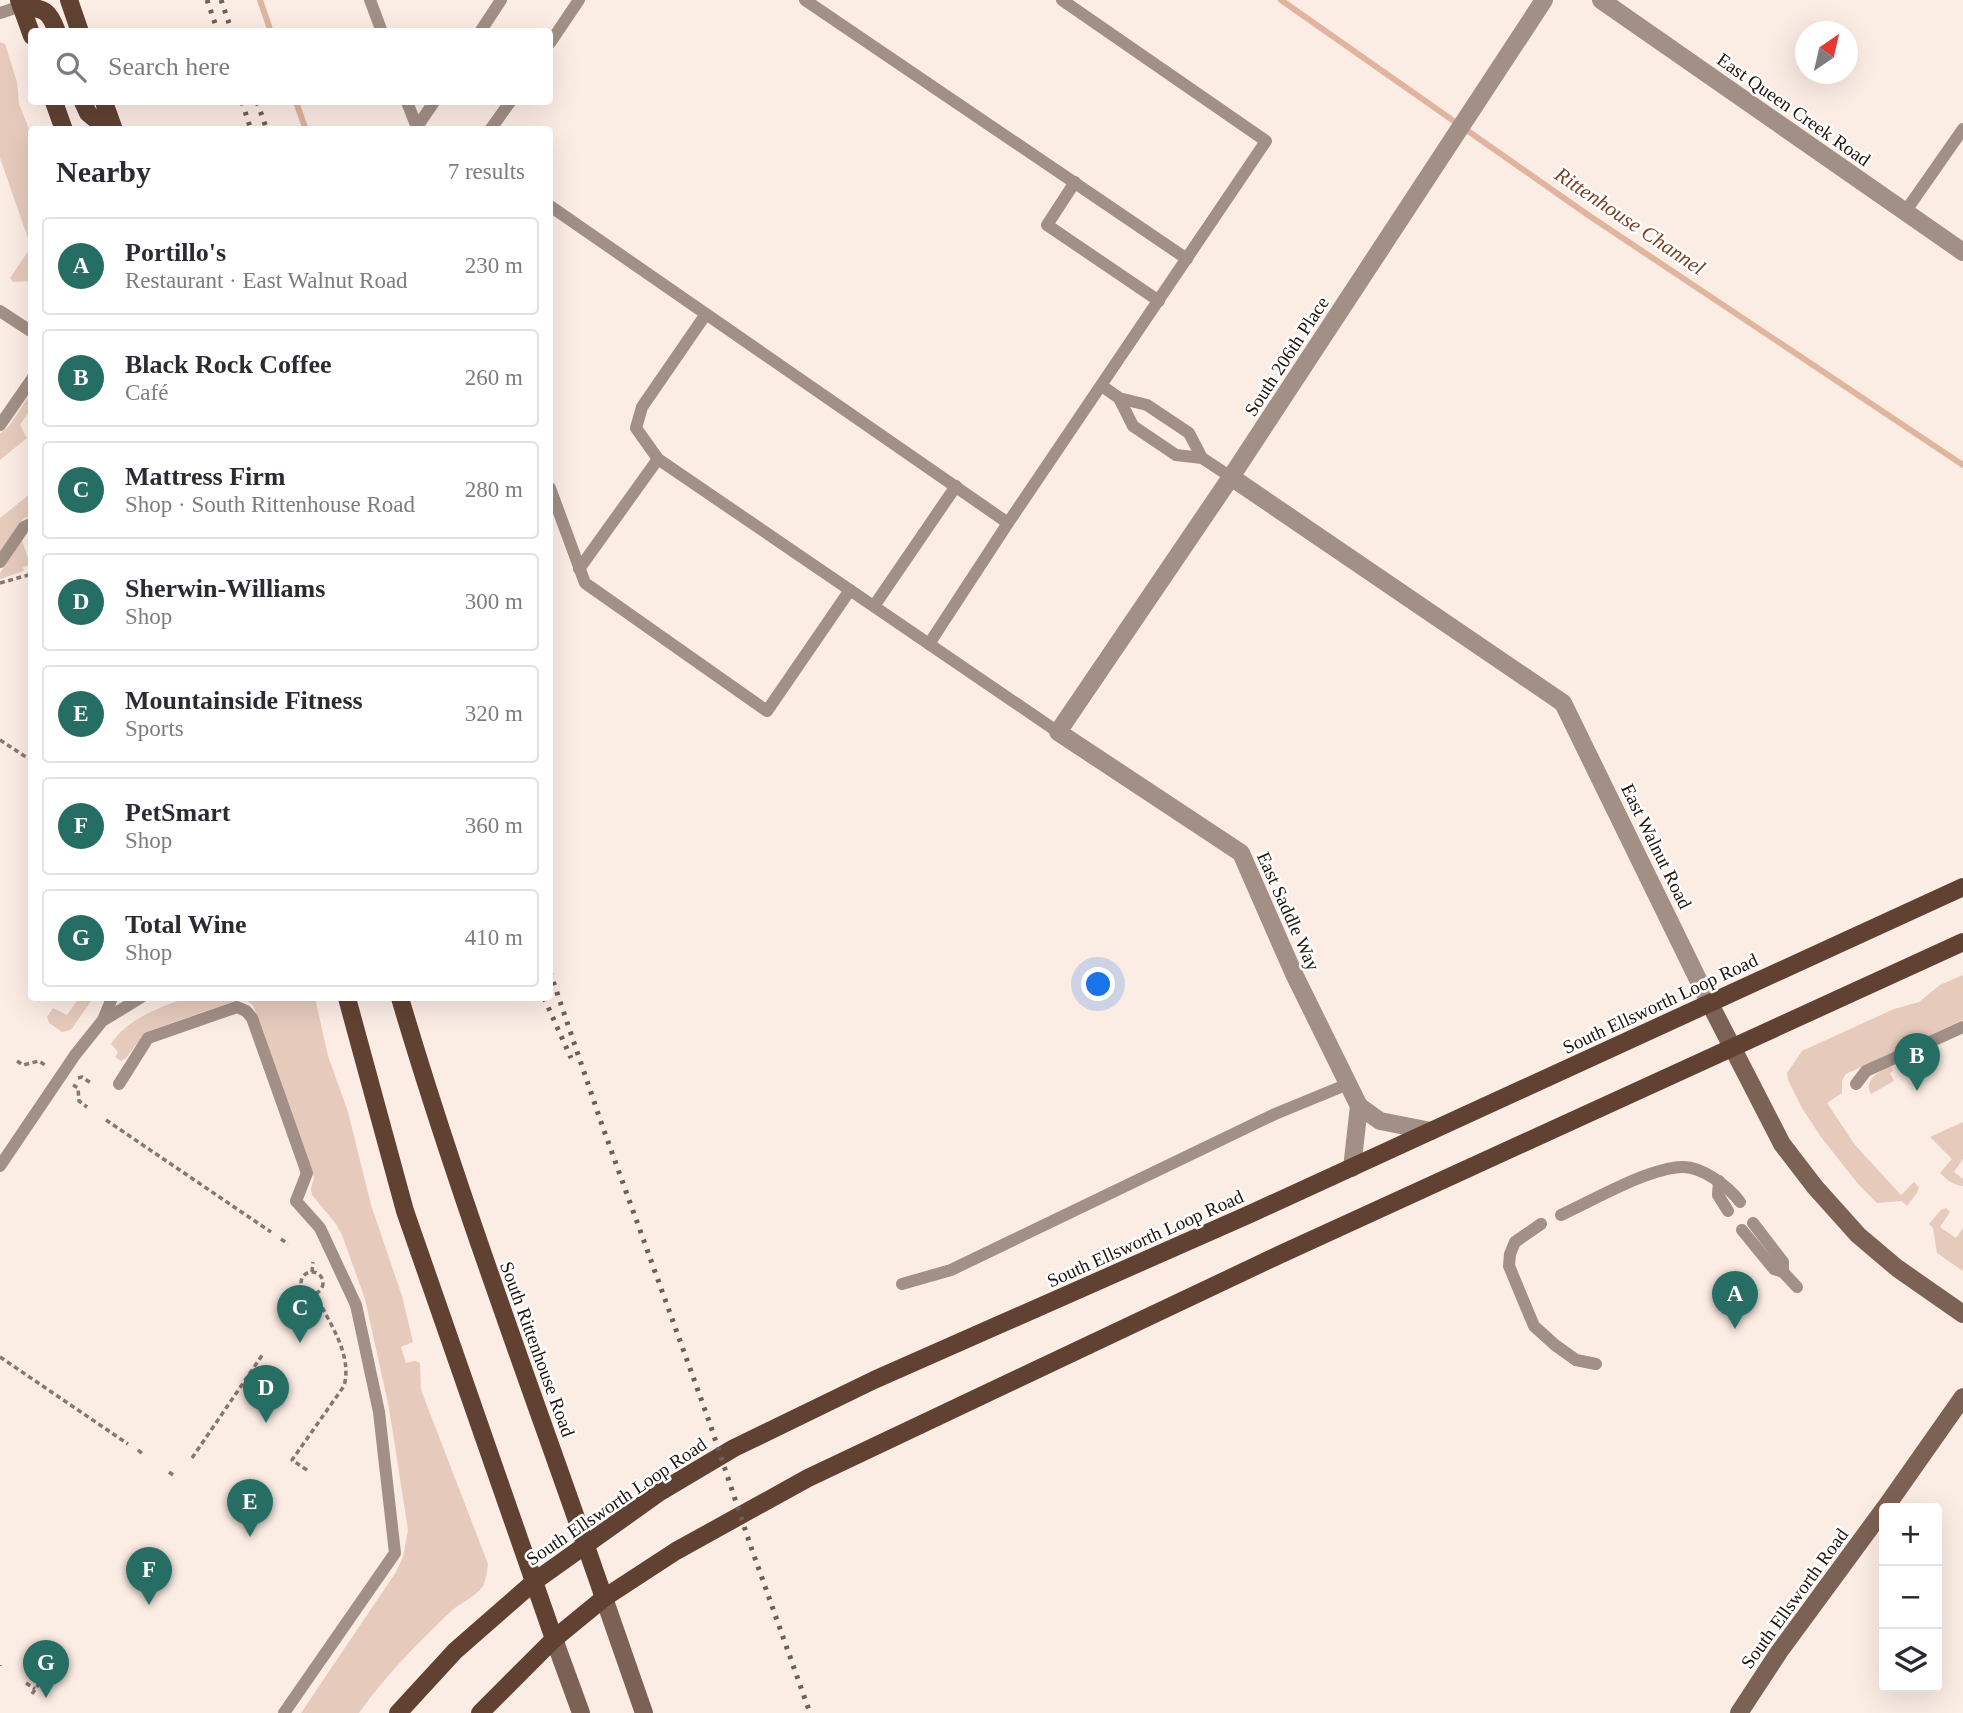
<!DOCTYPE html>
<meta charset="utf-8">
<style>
:root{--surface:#fff;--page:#f7f7f7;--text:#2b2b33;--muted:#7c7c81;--line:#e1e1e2;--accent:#266d64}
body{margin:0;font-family:Georgia,serif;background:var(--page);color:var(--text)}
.controls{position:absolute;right:21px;bottom:21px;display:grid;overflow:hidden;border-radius:7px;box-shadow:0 7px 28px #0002}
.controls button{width:63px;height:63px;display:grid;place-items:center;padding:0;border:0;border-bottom:2px solid var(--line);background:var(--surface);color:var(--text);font:35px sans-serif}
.compass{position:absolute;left:1795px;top:21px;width:63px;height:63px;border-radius:50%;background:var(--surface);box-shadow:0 7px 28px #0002;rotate:34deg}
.you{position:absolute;left:1099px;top:985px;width:24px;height:24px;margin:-18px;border:5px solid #fff;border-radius:50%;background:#1a73e8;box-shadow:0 0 0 10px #1a73e833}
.badge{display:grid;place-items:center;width:46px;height:46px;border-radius:50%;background:var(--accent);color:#fff;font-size:23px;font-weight:700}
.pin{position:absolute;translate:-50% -58px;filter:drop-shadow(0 2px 4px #0008)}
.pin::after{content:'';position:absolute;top:37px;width:24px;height:21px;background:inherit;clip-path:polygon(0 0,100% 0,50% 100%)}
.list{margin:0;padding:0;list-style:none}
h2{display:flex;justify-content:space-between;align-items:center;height:91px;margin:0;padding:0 28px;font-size:30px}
h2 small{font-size:23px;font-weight:400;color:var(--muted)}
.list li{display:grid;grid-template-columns:46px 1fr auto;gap:21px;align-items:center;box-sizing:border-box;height:98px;margin:0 14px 14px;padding:0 14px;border:2px solid var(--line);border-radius:7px}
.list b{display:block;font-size:26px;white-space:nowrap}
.list p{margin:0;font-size:23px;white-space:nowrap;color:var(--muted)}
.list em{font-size:23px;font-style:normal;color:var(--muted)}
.icon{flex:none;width:38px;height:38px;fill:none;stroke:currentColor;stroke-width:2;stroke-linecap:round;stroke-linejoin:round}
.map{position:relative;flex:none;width:1963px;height:1713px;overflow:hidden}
.search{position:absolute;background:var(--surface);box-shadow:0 7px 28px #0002;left:28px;top:28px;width:525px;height:77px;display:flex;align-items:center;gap:18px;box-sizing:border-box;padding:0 24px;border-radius:7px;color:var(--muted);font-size:26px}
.panel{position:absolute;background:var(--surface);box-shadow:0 7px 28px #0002;left:28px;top:126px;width:525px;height:875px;border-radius:7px}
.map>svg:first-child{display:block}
.green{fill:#e6cbbd}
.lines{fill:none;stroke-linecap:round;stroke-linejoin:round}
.stream{stroke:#e0b49e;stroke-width:6}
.path{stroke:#857870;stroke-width:3.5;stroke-dasharray:5 3.5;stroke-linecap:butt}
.lane{stroke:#a28f86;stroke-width:12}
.street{stroke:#a28f86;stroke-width:18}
.secondary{stroke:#7c6255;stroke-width:18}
.primary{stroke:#614232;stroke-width:18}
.rail{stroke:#6c5f58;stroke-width:5;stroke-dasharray:3.5 7;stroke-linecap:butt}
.labels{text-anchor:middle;stroke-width:5;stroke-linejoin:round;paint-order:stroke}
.street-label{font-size:19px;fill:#20140d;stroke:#fff}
.water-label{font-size:21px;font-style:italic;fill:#784021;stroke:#fff}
</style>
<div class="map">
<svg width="1963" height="1713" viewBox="0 0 1963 1713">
<rect width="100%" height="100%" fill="#fbece4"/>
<g class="green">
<polygon points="0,42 5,44 17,82 19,104 31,134 31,281 13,282 10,278 31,247 0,158"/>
<polygon points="31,393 31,409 20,425 27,438 0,460 0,434 9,426"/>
<polygon points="31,493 31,516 24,518 0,553 0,518"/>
<polygon points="22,540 30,565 23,567 24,571 0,579 0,573"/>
<polygon points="1963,975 1963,1020 1846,1074 1842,1080 1842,1093 1827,1103 1855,1145 1901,1195 1914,1182 1919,1187 1917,1193 1907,1206 1902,1201 1877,1203 1859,1185 1821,1137 1802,1108 1788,1080 1787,1073 1802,1051 1894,1009 1919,1002 1940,985"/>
<polygon points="79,998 93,998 71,1030 62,1032 49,1023 47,1017 53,1008 67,1015"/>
<path d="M186,998h129l13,58 20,56 23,93 31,91 11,46 -12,5 5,16 9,-2 5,2 1,27 67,174c-1,7 -2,16 -5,22 -7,11 -24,17 -34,27 -32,31 -64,63 -90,100h-58l95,-141 7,-15 5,-27 -19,-122 -24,-109 -23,-64 -6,-11 -24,-29 -1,-6 3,-12 -61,-172 -7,-5h-8l-92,32 -20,26 -5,3 -6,-4 3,-5 -7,-8c16,-25 49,-37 75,-46z"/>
<path d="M1891,1066l2,5 -3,2 4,8 -23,13c-8,-15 9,-23 20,-28z"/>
<path d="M1963,1122v37l-9,13 9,7v7c-10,-1 -16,-6 -23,-13l12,-14 -22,-22z"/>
<polygon points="1946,1208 1950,1212 1940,1227 1956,1238 1963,1228 1963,1271 1937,1253 1933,1228 1929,1224 1941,1210"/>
</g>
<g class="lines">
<g class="stream">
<polyline points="260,0 271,32"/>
<polyline points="1281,0 1588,215 1963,465"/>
<polyline points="296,102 306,130"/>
</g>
<g class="path">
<polyline points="0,583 32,574"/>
<polyline points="0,740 32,761"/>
<polyline points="17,1061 23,1065 39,1061 46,1066"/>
<polyline points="78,1078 82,1077 91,1083"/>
<polyline points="73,1085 78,1088 79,1101 87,1107"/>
<polyline points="106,1120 271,1232"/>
<polyline points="281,1239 288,1244"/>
<polyline points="312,1272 313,1262"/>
<circle cx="312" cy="1283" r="11"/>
<polyline points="0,1357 128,1444"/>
<polyline points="138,1450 144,1455"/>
<polyline points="192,1458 263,1354"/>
<path d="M307,1470l-15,-10 52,-74c9,-33 -16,-64 -29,-93"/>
<polyline points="169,1472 173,1475"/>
<polyline points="0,1665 0,1666"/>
<polyline points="26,1683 35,1689"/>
<polyline points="32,1694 43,1678"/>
</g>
<g class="lane">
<polyline points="370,0 382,32"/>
<polyline points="805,0 1187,259"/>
<polyline points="0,13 21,6"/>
<polyline points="480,32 501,0"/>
<polyline points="550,43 579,0"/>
<polyline points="407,102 418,130"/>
<polyline points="417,127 434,102"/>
<polyline points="490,130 510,102"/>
<polyline points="1075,182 1047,225 1159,301"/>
<polyline points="550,206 1008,523 1266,141 1062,0"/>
<polyline points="1905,212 1963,129"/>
<polyline points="0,311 32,332"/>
<polyline points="706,314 642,407 636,428 658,459 1058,732"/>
<polyline points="1102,386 1119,398 1147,405 1189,433 1202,458"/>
<polyline points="1119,398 1133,426 1176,455 1202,458 1231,477"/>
<polyline points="0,425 32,379"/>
<polyline points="550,488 585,583 767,711 850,590"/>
<polyline points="0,562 24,527 32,523"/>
<polyline points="579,569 658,459"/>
<polyline points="874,606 956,486"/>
<polyline points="929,644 1008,523"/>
<polyline points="104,1020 140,998"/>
<polyline points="119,1084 148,1038 237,1007 246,1011 252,1018 307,1173 296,1201 320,1228 356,1305 379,1412 395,1553 284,1713"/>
<polyline points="1856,1084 1866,1071 1963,1027"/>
<polyline points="0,1166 75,1055 103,1020 112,998"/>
<polyline points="1719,1181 1718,1195 1728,1211"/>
<path d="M1561,1215c33,-15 87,-47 121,-48 20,-1 47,20 58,35"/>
<polyline points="1753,1223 1783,1262 1783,1272 1797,1287"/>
<polyline points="1541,1224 1515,1242 1510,1254 1509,1266 1534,1326 1555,1345 1576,1360 1596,1364"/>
<polyline points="1742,1230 1774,1269 1783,1272"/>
<polyline points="902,1284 951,1270 1275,1114 1348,1084"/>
</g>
<g class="street">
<polyline points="1601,0 1963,252"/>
<polyline points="1231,477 1563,703 1710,1004"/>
<polyline points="1431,1131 1380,1121 1359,1106 1294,974 1241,853 1058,732 1231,477 1544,0"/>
<polyline points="1352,1168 1359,1106"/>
</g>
<g class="secondary">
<polyline points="1710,1004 1782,1144 1815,1187 1858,1235 1897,1268 1963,1314"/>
<polyline points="1885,1508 1963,1397"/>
<polyline points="604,1598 644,1713"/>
<polyline points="554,1639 581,1713"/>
<polyline points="1739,1713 1779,1652 1884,1509"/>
</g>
<g class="primary">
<polyline points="19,0 32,36"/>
<polyline points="69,0 80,32"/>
<path d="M21,6c23,3 28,3 36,26"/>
<polyline points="54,102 64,130"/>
<polyline points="83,102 88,113 108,130"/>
<polyline points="104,102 114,130"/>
<polyline points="347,998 405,1211 554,1639"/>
<path d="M400,998c60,203 135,400 204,600"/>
<polyline points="398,1713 455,1651 535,1581 660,1492 734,1448 874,1380 1250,1214 1963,887"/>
<polyline points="480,1713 554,1639 604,1598 676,1551 808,1478 1279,1255 1963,942"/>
</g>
<g class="rail">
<polyline points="207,0 218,32"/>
<polyline points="221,0 232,32"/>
<polyline points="242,102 251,130"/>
<polyline points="257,102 267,130"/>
<polyline points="550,972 602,1125 709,1421 751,1547 810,1713"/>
<polyline points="544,998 571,1058"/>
</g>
</g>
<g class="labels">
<g class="street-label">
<text transform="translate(1794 109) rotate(35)" y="7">East Queen Creek Road</text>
<text transform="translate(1286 356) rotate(-57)" y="7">South 206th Place</text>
<text transform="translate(1657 846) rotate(64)" y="7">East Walnut Road</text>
<text transform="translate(1289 911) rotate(66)" y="7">East Saddle Way</text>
<text transform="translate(1660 1003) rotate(-25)" y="7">South Ellsworth Loop Road</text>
<text transform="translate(1145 1238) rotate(-24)" y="7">South Ellsworth Loop Road</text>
<text transform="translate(538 1349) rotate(70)" y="7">South Rittenhouse Road</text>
<text transform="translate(616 1501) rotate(-34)" y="7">South Ellsworth Loop Road</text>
<text transform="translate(1794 1598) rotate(-54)" y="7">South Ellsworth Road</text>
</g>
<g class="water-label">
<text transform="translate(1630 221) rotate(34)" y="7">Rittenhouse Channel</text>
</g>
</g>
</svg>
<div class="controls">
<button>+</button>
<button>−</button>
<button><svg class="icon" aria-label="layers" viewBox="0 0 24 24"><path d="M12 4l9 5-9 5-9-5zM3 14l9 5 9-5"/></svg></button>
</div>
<svg class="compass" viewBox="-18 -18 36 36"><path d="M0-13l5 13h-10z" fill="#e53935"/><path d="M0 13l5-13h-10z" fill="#7c7c81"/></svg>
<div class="you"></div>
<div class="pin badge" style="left:1735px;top:1329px">A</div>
<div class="pin badge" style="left:1917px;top:1091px">B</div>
<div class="pin badge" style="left:300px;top:1343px">C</div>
<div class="pin badge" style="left:266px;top:1423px">D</div>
<div class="pin badge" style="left:250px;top:1537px">E</div>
<div class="pin badge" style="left:149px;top:1605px">F</div>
<div class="pin badge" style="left:46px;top:1698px">G</div>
<div class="search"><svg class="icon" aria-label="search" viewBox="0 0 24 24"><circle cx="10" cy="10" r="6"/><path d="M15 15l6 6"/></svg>Search here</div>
<section class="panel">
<h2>Nearby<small>7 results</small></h2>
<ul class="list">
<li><span class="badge">A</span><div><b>Portillo's</b><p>Restaurant · East Walnut Road</p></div><em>230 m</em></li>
<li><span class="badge">B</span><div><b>Black Rock Coffee</b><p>Café</p></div><em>260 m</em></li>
<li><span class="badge">C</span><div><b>Mattress Firm</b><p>Shop · South Rittenhouse Road</p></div><em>280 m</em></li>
<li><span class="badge">D</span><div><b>Sherwin-Williams</b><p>Shop</p></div><em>300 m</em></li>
<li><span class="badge">E</span><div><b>Mountainside Fitness</b><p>Sports</p></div><em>320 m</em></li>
<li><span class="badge">F</span><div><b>PetSmart</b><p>Shop</p></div><em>360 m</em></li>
<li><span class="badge">G</span><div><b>Total Wine</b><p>Shop</p></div><em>410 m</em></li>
</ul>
</section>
</div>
